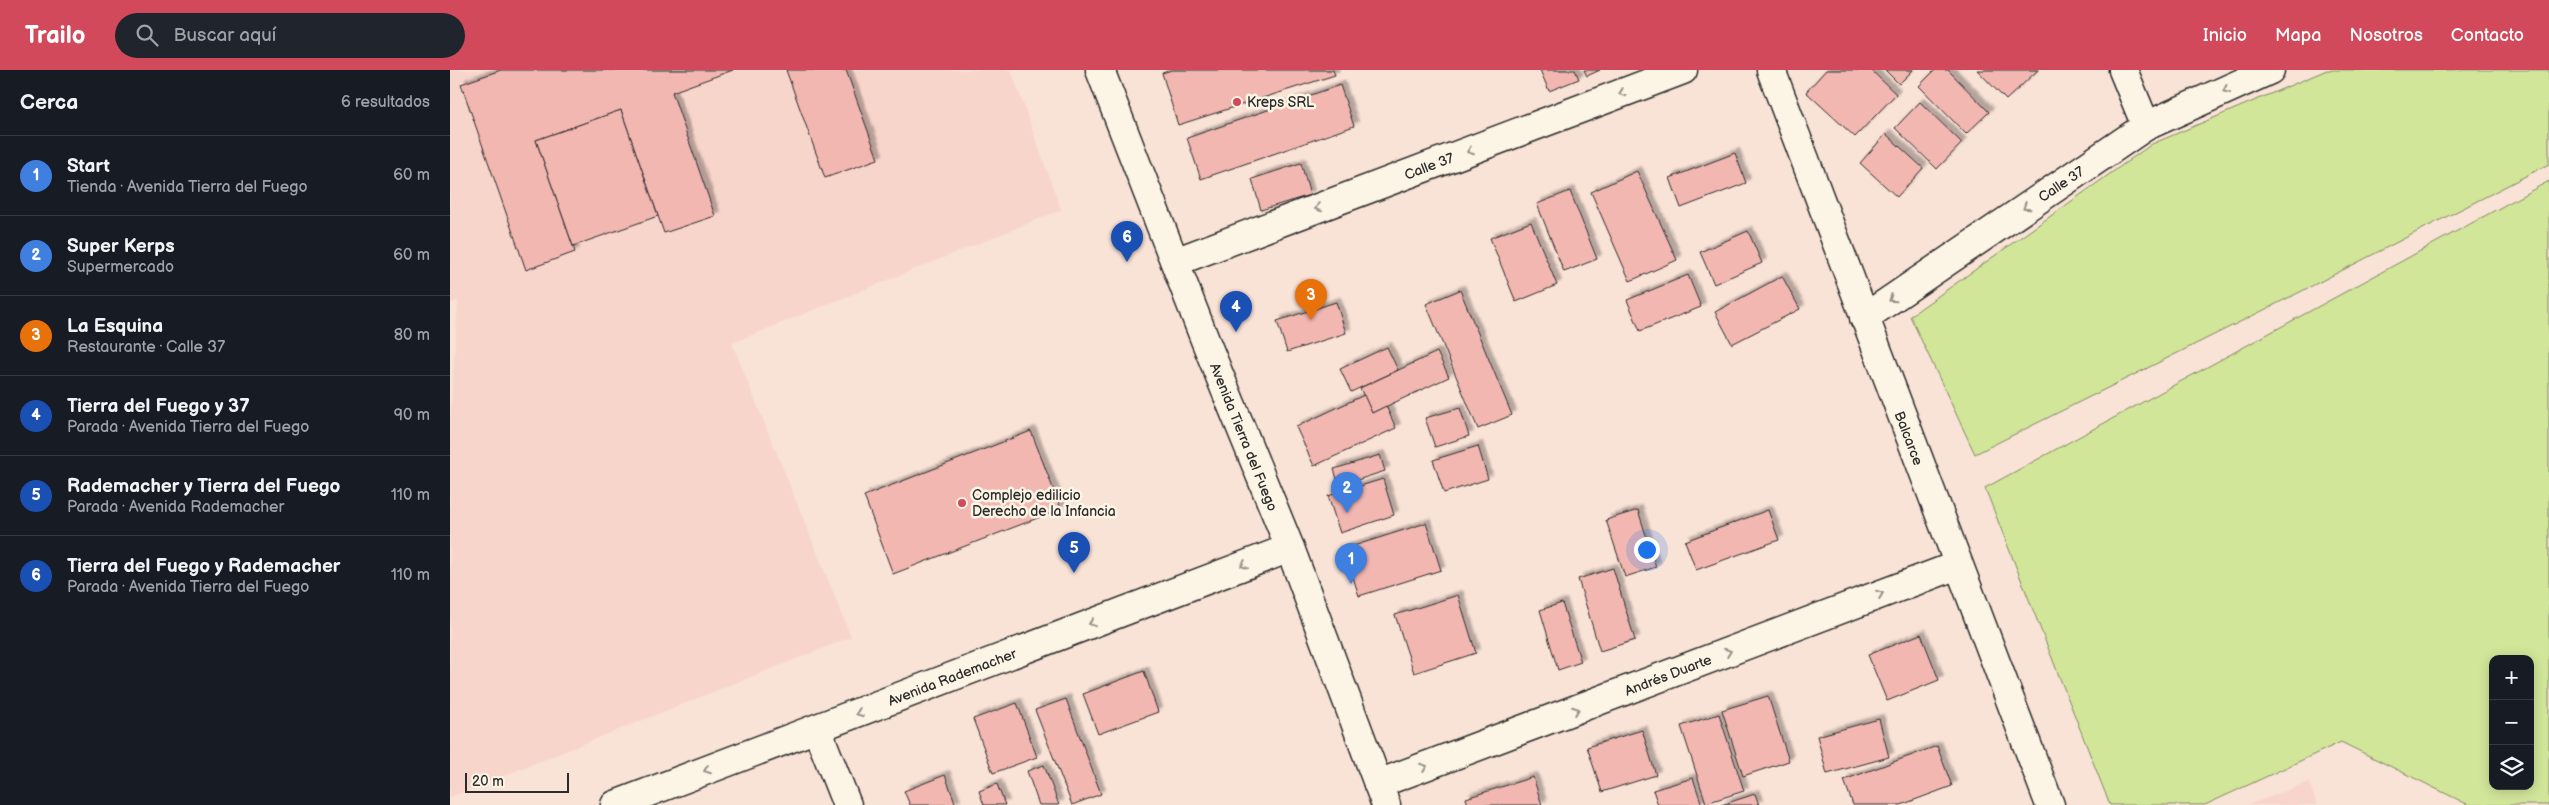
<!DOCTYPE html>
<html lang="es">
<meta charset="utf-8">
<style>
:root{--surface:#171b24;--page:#20242c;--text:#f1f3f6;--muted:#9ea1a6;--line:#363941;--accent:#d1495b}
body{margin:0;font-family:"Balsamiq Sans",sans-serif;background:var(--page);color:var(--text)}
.controls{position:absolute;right:15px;bottom:15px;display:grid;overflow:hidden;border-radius:10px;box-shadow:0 2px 12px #0003}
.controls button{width:45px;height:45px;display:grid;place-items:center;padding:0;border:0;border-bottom:1px solid var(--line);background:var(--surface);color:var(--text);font:25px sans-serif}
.scale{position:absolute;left:15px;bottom:12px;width:104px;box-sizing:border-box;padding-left:5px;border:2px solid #2b2b2b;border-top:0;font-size:14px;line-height:18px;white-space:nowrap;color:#2b2b2b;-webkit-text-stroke:4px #fcf5e5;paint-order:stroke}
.you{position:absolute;left:1196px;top:479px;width:18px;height:18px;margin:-12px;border:4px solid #fff;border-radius:50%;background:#1a73e8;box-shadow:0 0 0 8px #1a73e833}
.badge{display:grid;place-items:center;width:32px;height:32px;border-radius:50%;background:var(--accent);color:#fff;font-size:16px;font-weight:700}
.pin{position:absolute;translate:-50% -41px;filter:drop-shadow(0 1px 2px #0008)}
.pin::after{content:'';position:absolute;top:26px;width:18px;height:15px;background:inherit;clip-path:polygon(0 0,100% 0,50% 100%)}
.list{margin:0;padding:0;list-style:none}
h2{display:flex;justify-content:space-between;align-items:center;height:65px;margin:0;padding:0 20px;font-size:21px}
h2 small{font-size:16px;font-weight:400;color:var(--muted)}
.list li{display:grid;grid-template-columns:32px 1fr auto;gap:15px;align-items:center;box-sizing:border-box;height:80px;padding:0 20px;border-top:1px solid var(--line)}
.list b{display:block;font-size:19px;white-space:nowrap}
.list p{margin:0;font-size:16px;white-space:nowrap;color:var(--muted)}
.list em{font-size:16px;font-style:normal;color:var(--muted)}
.icon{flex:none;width:28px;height:28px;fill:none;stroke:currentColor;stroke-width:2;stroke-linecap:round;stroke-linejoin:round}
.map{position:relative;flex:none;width:2099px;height:735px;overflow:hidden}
header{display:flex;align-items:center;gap:30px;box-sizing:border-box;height:70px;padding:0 25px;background:var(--accent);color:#fff}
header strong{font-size:24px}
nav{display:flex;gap:28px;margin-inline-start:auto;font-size:18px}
.search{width:350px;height:45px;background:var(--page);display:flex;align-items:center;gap:12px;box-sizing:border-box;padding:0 18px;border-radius:28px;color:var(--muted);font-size:19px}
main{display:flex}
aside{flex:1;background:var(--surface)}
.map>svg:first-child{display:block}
.built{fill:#f7d5cb}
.green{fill:#d2e69a;stroke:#7e8862;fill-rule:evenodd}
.building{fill:#f3b7b2;stroke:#2b2b2b;filter:url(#shadow)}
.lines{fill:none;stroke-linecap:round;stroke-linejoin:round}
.street-casing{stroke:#2b2b2b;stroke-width:31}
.primary-casing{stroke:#2b2b2b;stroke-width:31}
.highway-casing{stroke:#2b2b2b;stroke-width:31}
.street{stroke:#fcf5e5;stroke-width:28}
.primary{stroke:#fcf5e5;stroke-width:28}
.highway{stroke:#fcf5e5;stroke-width:28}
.oneway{stroke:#949088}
.poi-dot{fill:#d1495b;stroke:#fcf5e5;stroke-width:2}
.labels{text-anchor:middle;stroke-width:5;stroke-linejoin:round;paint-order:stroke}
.poi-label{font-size:14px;fill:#2b2b2b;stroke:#fcf5e5;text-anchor:start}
.street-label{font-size:14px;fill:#2b2b2b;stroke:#fcf5e5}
</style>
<header>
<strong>Trailo</strong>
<div class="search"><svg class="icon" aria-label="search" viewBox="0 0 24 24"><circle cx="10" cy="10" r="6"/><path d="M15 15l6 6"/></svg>Buscar aquí</div>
<nav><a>Inicio</a><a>Mapa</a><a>Nosotros</a><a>Contacto</a></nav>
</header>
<main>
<aside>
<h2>Cerca<small>6 resultados</small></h2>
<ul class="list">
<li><span class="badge" style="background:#3f7fe0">1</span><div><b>Start</b><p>Tienda · Avenida Tierra del Fuego</p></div><em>60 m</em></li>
<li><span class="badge" style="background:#3f7fe0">2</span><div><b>Super Kerps</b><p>Supermercado</p></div><em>60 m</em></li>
<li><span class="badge" style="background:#e8710a">3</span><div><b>La Esquina</b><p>Restaurante · Calle 37</p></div><em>80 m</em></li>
<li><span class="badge" style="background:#1a4fb4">4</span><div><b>Tierra del Fuego y 37</b><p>Parada · Avenida Tierra del Fuego</p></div><em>90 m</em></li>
<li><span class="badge" style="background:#1a4fb4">5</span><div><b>Rademacher y Tierra del Fuego</b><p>Parada · Avenida Rademacher</p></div><em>110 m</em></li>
<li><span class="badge" style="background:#1a4fb4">6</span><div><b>Tierra del Fuego y Rademacher</b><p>Parada · Avenida Tierra del Fuego</p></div><em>110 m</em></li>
</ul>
</aside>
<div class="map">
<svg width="2099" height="735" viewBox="0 0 2099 735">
<defs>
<filter id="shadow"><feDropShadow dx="4.5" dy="-4.5" stdDeviation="1" flood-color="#0004"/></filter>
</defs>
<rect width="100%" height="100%" fill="#f9e2d6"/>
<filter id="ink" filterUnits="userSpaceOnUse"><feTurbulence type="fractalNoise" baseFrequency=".02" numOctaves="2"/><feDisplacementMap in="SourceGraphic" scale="10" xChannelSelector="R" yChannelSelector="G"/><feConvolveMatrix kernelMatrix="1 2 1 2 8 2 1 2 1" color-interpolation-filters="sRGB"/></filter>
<g filter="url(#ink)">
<g class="built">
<polygon points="0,0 561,0 611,140 282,273 401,567 0,727 0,352 8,231 0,233"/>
<polygon points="1859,712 1867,735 1798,735"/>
</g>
<g class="green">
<polygon points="1877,0 2099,0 2099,94 1852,221 1525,384 1460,246 1702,74"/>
<path d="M2099,111v624h-80l-128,-63 -136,63h-95l-125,-317zM2043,589h37v127h-37z"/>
</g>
<g class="building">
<polygon points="51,0 283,0 222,22 265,146 214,163 171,40 86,70 125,182 76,200 11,14"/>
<polygon points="336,0 396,0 428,89 375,108"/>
<polygon points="722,0 883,0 885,5 728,55 712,3"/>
<polygon points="1090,0 1125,0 1129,9 1099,21"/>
<polygon points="1134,0 1150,0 1137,6"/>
<polygon points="1376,0 1421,0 1446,24 1405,67 1356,22"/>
<polygon points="1435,0 1463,0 1449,14"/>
<polygon points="1485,0 1498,0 1539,42 1516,64 1469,16"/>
<polygon points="1527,0 1588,0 1556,30"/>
<polygon points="890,15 904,56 751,109 737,68"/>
<polygon points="1470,32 1512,73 1487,99 1445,58"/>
<polygon points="171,40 208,146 123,176 86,70"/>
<polygon points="1436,64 1473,98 1447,127 1410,93"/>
<polygon points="1285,83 1296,113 1231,138 1220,108"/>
<polygon points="851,93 860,125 811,140 802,109"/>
<polygon points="1187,101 1227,190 1180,211 1141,122"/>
<polygon points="1120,121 1147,189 1114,202 1087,134"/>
<polygon points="1081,152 1107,215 1066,232 1040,168"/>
<polygon points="1298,161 1312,193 1264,214 1250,182"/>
<polygon points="1238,205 1251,237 1190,261 1177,230"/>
<polygon points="1332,206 1350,239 1282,274 1265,242"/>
<polygon points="1010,220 1062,345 1028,359 976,234"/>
<polygon points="886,232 896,263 837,282 827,251"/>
<polygon points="937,277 948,300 901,322 890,299"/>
<polygon points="987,282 999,307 922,343 910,318"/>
<polygon points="914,325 922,343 936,336 946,358 864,396 846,357"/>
<polygon points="1010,338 1019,366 985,377 975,348"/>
<polygon points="581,361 611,439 443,504 414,426"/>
<polygon points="1028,376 1038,409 994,423 983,390"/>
<polygon points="930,385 935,401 889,416 884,399"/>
<polygon points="933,409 944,445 890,463 878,426"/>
<polygon points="1188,440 1206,497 1175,507 1156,450"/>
<polygon points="1318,440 1329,470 1246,500 1235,471"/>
<polygon points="976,453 991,500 909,526 894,479"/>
<polygon points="1163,498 1185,570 1150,581 1128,509"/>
<polygon points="1008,525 1026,583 964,603 945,545"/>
<polygon points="1112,533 1131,592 1108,600 1090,540"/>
<polygon points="1471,564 1489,610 1437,631 1418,585"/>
<polygon points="694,601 708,642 648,664 633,624"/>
<polygon points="1318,626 1339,691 1293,706 1272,640"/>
<polygon points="616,629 651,724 622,735 585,640"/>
<polygon points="567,633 587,687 543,703 523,649"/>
<polygon points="1269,644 1294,721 1256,733 1231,656"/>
<polygon points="1429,649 1439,687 1377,704 1367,666"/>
<polygon points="1192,660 1206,705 1152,722 1137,677"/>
<polygon points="1487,676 1502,716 1451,735 1403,735 1394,710"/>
<polygon points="594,695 609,735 589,735 577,701"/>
<polygon points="495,705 506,735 460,735 454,721"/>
<polygon points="1083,707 1092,735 1018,735 1016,728"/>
<polygon points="1243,708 1252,735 1208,735 1203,720"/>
<polygon points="547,714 555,735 534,735 529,721"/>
<polygon points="1305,724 1309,735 1271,735"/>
</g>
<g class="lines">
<g class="street-casing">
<g id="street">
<polyline points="1321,0 1600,735"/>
<polyline points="1673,0 1696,56"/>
<polyline points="725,192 1233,0"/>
<polyline points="1414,248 1696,56 1820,0"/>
<polyline points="367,659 397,735"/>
<polyline points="928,714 1508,495"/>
</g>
</g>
<g class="primary-casing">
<polyline id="primary" points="165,735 840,478"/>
</g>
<g class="highway-casing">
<polyline id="highway" points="650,0 755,270 840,478 936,735"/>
</g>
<use href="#street" class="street"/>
<use href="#primary" class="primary"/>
<use href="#highway" class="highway"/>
</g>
<defs><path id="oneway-chevron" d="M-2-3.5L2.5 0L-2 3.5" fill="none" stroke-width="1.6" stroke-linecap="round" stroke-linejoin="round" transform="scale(1.25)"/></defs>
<g class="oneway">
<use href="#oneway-chevron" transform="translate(1776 20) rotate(156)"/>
<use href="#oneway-chevron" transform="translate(1172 23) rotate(159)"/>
<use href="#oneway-chevron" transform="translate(1020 81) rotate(159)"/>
<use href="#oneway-chevron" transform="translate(1576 137) rotate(146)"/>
<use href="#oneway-chevron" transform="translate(868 138) rotate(159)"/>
<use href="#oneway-chevron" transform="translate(1442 229) rotate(146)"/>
<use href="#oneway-chevron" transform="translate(794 495) rotate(159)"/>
<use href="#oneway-chevron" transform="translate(1430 524) rotate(-21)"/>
<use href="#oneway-chevron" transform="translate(642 553) rotate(159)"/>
<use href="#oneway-chevron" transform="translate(1278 582) rotate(-21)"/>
<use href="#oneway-chevron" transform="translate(1126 640) rotate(-21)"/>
<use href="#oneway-chevron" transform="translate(409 643) rotate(159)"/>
<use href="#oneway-chevron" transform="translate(974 697) rotate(-21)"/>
<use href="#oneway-chevron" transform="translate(257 700) rotate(159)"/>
</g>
</g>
<g class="poi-dot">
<circle cx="787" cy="32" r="5"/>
<circle cx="512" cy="433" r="5"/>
</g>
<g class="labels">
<g class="poi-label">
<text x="797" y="37">Kreps SRL</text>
<text x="522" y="430">Complejo edilicio<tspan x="522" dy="16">Derecho de la Infancia</tspan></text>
</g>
<g class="street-label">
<text transform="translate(979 96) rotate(-21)" y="5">Calle 37</text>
<text transform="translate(1611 114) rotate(-34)" y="5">Calle 37</text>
<text transform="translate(794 367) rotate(68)" y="5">Avenida Tierra del Fuego</text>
<text transform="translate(1459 368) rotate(69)" y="5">Balcarce</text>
<text transform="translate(1218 605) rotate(-21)" y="5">Andrés Duarte</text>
<text transform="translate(502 607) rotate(-21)" y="5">Avenida Rademacher</text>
</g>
</g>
</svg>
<div class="controls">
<button>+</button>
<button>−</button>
<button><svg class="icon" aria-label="layers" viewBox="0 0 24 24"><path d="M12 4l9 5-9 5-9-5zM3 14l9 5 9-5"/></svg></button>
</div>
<div class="scale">20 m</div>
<div class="you"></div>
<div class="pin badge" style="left:901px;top:514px;background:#3f7fe0">1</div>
<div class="pin badge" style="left:897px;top:443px;background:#3f7fe0">2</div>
<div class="pin badge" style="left:861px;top:250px;background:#e8710a">3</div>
<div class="pin badge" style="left:786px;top:262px;background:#1a4fb4">4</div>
<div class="pin badge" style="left:624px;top:503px;background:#1a4fb4">5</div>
<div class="pin badge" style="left:677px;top:192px;background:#1a4fb4">6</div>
</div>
</main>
